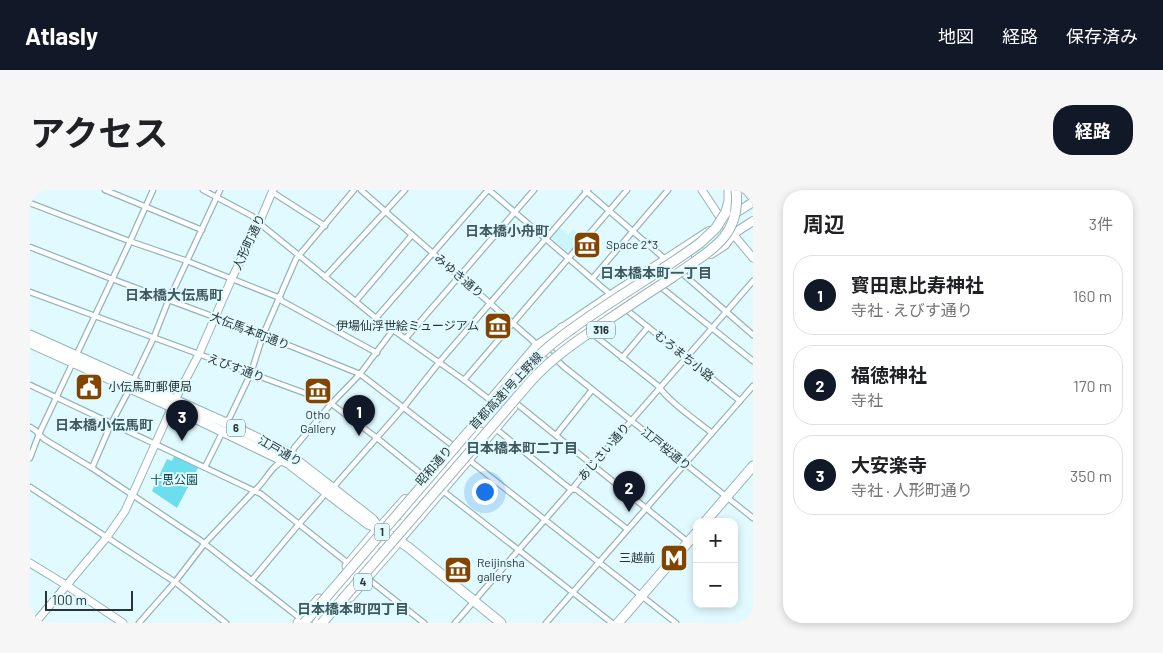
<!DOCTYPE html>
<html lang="ja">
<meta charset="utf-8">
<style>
:root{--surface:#fff;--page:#f6f6f6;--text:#202124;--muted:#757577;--line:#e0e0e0;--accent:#111827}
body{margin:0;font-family:Barlow,"Noto Sans JP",sans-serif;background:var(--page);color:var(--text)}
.controls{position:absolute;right:15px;bottom:15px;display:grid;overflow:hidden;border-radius:10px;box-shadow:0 2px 8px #0003}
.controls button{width:45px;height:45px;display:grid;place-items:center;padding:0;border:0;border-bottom:1px solid var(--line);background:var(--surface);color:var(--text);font:25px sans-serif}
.scale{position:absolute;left:15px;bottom:12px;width:88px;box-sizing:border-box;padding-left:5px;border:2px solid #283537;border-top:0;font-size:14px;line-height:18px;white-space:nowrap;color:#283537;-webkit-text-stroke:4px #e0faff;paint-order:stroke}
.you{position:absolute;left:454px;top:301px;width:18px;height:18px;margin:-12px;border:4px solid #fff;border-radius:50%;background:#1a73e8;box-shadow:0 0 0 8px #1a73e833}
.badge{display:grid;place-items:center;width:32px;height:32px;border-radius:50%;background:var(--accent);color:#fff;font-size:16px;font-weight:700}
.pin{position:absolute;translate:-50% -41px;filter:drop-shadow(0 1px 2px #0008)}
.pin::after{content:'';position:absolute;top:26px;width:18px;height:15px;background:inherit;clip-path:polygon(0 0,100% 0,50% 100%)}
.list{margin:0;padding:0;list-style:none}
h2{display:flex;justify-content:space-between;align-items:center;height:65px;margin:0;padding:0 20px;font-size:21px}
h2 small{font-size:16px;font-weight:400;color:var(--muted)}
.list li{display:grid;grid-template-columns:32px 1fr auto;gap:15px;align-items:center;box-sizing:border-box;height:80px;margin:0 10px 10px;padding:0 10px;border:1px solid var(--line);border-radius:20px}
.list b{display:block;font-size:19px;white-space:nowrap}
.list p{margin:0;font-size:16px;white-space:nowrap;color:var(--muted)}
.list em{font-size:16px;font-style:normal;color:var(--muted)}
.map{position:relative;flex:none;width:723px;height:433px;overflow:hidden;border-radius:20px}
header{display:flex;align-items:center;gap:30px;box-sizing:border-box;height:70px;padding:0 25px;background:var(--accent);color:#fff}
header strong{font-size:24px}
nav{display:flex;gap:28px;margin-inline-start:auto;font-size:18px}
.intro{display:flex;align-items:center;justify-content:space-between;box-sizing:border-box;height:120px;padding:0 30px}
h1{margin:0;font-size:35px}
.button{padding:12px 22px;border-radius:20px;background:var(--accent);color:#fff;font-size:18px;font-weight:700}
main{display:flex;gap:30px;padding:0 30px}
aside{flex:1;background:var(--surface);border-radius:20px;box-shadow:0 2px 8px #0003}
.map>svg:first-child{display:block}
.built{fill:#caf5fc}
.green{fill:#6cdeef}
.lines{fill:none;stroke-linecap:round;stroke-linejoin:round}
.highway-tunnel{stroke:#bbd3d7;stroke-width:9;stroke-dasharray:9 4.5;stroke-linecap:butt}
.street-casing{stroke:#95b4ba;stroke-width:7}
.secondary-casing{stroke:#95b4ba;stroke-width:9}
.primary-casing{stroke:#95b4ba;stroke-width:10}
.highway-casing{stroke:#95b4ba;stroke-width:11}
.street{stroke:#fff;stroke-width:4.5}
.secondary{stroke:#fff;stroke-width:7}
.primary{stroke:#fff;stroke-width:8}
.highway{stroke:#fff;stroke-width:9}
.highway-bridge-casing{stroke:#95b4ba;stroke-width:11;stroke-linecap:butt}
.highway-bridge{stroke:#fff;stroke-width:9}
.labels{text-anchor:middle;stroke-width:4;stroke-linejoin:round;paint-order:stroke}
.shield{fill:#e0faff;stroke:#5f7073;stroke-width:1}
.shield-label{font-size:11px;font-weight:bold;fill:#283537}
.street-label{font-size:12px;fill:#283537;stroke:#e0faff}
.poi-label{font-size:12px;fill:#283537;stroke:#e0faff;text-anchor:start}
.park-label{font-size:12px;fill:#0f4c54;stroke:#e0faff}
.neighbourhood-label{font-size:14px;font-weight:bold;fill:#3d595e;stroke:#e0faff}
</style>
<header>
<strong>Atlasly</strong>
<nav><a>地図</a><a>経路</a><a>保存済み</a></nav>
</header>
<div class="intro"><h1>アクセス</h1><a class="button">経路</a></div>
<main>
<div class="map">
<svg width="723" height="433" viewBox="0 0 723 433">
<rect width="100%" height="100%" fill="#e0faff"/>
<polygon class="built" points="530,38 538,45 543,40 552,48 540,62 537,62 523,49 522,47"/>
<polygon class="green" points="144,266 168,278 147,318 122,301 137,269 142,271"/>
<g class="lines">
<polyline class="highway-tunnel" points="346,362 372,332"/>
<g class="street-casing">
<g id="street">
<polyline points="75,0 172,40"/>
<polyline points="173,0 222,26 229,33 346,128 434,190 460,210"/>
<polyline points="331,0 503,151 507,157"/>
<polyline points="459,0 581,105"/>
<polyline points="555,0 635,69"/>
<polyline points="242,2 295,36"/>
<polyline points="0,13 99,51 157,71 250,108 252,111 347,163"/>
<polyline points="0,57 82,89 233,145 330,184 422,255"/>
<polyline points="653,84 723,145"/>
<polyline points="295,87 375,0"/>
<polyline points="562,89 638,0"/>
<polyline points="632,98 723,171"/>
<polyline points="0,102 299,212 347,248 395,287"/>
<polyline points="326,111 382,45"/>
<polyline points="598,121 710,211"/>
<polyline points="346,128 458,0"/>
<path d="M564,145l63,50c15,19 36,33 55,48"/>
<polyline points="376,148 504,0"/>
<polyline points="513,161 527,170 533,176 723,328"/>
<polyline points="592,168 618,137"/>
<polyline points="434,190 597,0"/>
<polyline points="103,191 124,147 137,114 190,0"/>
<polyline points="0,195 231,304 319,374"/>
<polyline points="487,214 658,352"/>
<polyline points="195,231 199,229 221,183 233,145 266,69 324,0"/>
<polyline points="0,237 5,240 14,249 62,278 170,350 271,429"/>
<polyline points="466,239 539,298 547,300 597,339"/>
<polyline points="526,245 562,200"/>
<polyline points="264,267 263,261 264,258 301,214 330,184 363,140"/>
<polyline points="0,268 9,244 98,56 123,0"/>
<polyline points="439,270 646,433"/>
<polyline points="175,277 193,241"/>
<polyline points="62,278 81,234 100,198"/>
<polyline points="0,297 145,392 196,433"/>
<polyline points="304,298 307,293 373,218 411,170 558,0"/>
<polyline points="413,301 582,433"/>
<polyline points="337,388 394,433"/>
<polyline points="222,390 269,334 297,302"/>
<path d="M109,433l36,-41 30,-39 49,-52c11,-8 17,-26 30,-30"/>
<polyline points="425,433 723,91"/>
<polyline points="516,433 723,196"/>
</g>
</g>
<g class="secondary-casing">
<g id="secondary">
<polyline points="672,0 693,32 723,68"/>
<polyline points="0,373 36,395 93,433"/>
<polyline points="5,433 77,347 95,321 145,210 169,164 202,88 229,33 243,0"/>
</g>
</g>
<g class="primary-casing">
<g id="primary">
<polyline points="689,34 723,12"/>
<polyline points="681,64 695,55 703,44 723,31"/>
<polyline points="461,209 506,156 581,105 679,41"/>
<polyline points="349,338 375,309"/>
<polyline points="369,351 483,218"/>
</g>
</g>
<g class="highway-casing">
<g id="highway">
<polyline points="717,0 723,7"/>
<polyline points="696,22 699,11 699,0"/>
<polyline points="532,138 552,134 570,126 657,68"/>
<polyline points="0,145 194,232 256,262 342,329 349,338"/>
<polyline points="0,153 142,217 258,273 338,334 349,338 378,357 471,433"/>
<polyline points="528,157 560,139"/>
<polyline points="434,261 450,242"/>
<polyline points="372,325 429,260 439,245"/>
<polyline points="675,332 723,276"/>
<path d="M349,338c16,0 27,-4 41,-12"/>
<path d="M339,358c10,-6 18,-9 30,-7"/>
<polyline points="317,376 349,338"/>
<polyline points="320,407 369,351"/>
<polyline points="268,433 289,409"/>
<polyline points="287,433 292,426 346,362"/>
<polyline points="588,433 667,342"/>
</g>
</g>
<use href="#street" class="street"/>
<use href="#secondary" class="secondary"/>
<use href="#primary" class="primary"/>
<use href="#highway" class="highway"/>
<g class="highway-bridge-casing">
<g id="highway-bridge">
<path d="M274,433l196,-228c18,-19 36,-39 57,-55 46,-36 97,-63 143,-97l16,-15 10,-16"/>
<path d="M292,433l209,-242c21,-23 43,-38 68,-55 25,-17 49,-33 74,-49 17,-13 38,-24 51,-40 11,-14 14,-30 12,-47"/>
</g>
</g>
<use href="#highway-bridge" class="highway-bridge"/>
</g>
<defs>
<g id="museum-square" transform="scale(1.4375)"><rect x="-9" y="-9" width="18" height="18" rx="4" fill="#814500" stroke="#e0faff"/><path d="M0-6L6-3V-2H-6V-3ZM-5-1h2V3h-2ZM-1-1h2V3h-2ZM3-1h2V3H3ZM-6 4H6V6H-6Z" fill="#fff"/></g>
<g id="civic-square" transform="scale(1.4375)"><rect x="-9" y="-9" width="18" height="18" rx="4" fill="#814500" stroke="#e0faff"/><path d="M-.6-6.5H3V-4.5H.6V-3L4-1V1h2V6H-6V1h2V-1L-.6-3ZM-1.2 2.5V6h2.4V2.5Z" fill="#fff"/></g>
<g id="metro-square" transform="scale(1.4375)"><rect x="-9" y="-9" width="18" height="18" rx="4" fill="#814500" stroke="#e0faff"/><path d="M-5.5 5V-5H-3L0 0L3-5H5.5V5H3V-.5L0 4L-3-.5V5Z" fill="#fff"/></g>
</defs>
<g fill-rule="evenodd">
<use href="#museum-square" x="557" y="55"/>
<use href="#museum-square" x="468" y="136"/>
<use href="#civic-square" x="59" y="197"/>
<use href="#museum-square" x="288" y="201"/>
<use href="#metro-square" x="644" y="368"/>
<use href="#museum-square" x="428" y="380"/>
</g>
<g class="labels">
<g class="shield">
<rect x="557" y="131.5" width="28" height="17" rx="4"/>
<rect x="197" y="229.5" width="18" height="17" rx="4"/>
<rect x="344.5" y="333.5" width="15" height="17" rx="4"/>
<rect x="324" y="383.5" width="18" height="17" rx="4"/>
</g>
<g class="shield-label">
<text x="571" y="144">316</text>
<text x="206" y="242">6</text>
<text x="352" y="346">1</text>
<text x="333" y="396">4</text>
</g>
<g class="street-label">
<text transform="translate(219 52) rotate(-65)" y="4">人形町通り</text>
<text transform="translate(429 86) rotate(41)" y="4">みゆき通り</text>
<text transform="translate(220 141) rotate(21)" y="4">大伝馬本町通り</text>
<text transform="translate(654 166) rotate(39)" y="4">むろまち小路</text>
<text transform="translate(206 178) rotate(20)" y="4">えびす通り</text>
<text transform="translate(476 201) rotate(-47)" y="4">首都高速1号上野線</text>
<text transform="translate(636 259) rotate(39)" y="4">江戸桜通り</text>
<text transform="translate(250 261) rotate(30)" y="4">江戸通り</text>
<text transform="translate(574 262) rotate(-49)" y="4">あじさい通り</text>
<text transform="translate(404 276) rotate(-49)" y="4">昭和通り</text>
</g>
<g class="poi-label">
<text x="576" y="59">Space 2*3</text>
<text x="449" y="140" text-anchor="end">伊場仙浮世絵ミュージアム</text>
<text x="78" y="201">小伝馬町郵便局</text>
<text x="288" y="229" text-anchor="middle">Otho<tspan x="288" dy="14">Gallery</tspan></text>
<text x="625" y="372" text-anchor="end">三越前</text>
<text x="447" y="377">Reijinsha<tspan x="447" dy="14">gallery</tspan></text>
</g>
<g class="park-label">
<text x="144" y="294">十思公園</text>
</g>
<g class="neighbourhood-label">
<text x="477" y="46">日本橋小舟町</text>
<text x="626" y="88">日本橋本町一丁目</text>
<text x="144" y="110">日本橋大伝馬町</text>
<text x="74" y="240">日本橋小伝馬町</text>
<text x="492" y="263">日本橋本町二丁目</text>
<text x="323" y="424">日本橋本町四丁目</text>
</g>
</g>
</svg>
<div class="controls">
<button>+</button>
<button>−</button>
</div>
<div class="scale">100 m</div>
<div class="you"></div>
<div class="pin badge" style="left:329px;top:246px">1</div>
<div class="pin badge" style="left:599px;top:322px">2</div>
<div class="pin badge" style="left:152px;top:251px">3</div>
</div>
<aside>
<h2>周辺<small>3件</small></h2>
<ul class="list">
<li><span class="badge">1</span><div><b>寳田恵比寿神社</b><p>寺社 · えびす通り</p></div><em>160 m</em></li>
<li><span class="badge">2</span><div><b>福徳神社</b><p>寺社</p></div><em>170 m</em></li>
<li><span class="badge">3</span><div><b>大安楽寺</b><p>寺社 · 人形町通り</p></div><em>350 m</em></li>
</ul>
</aside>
</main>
